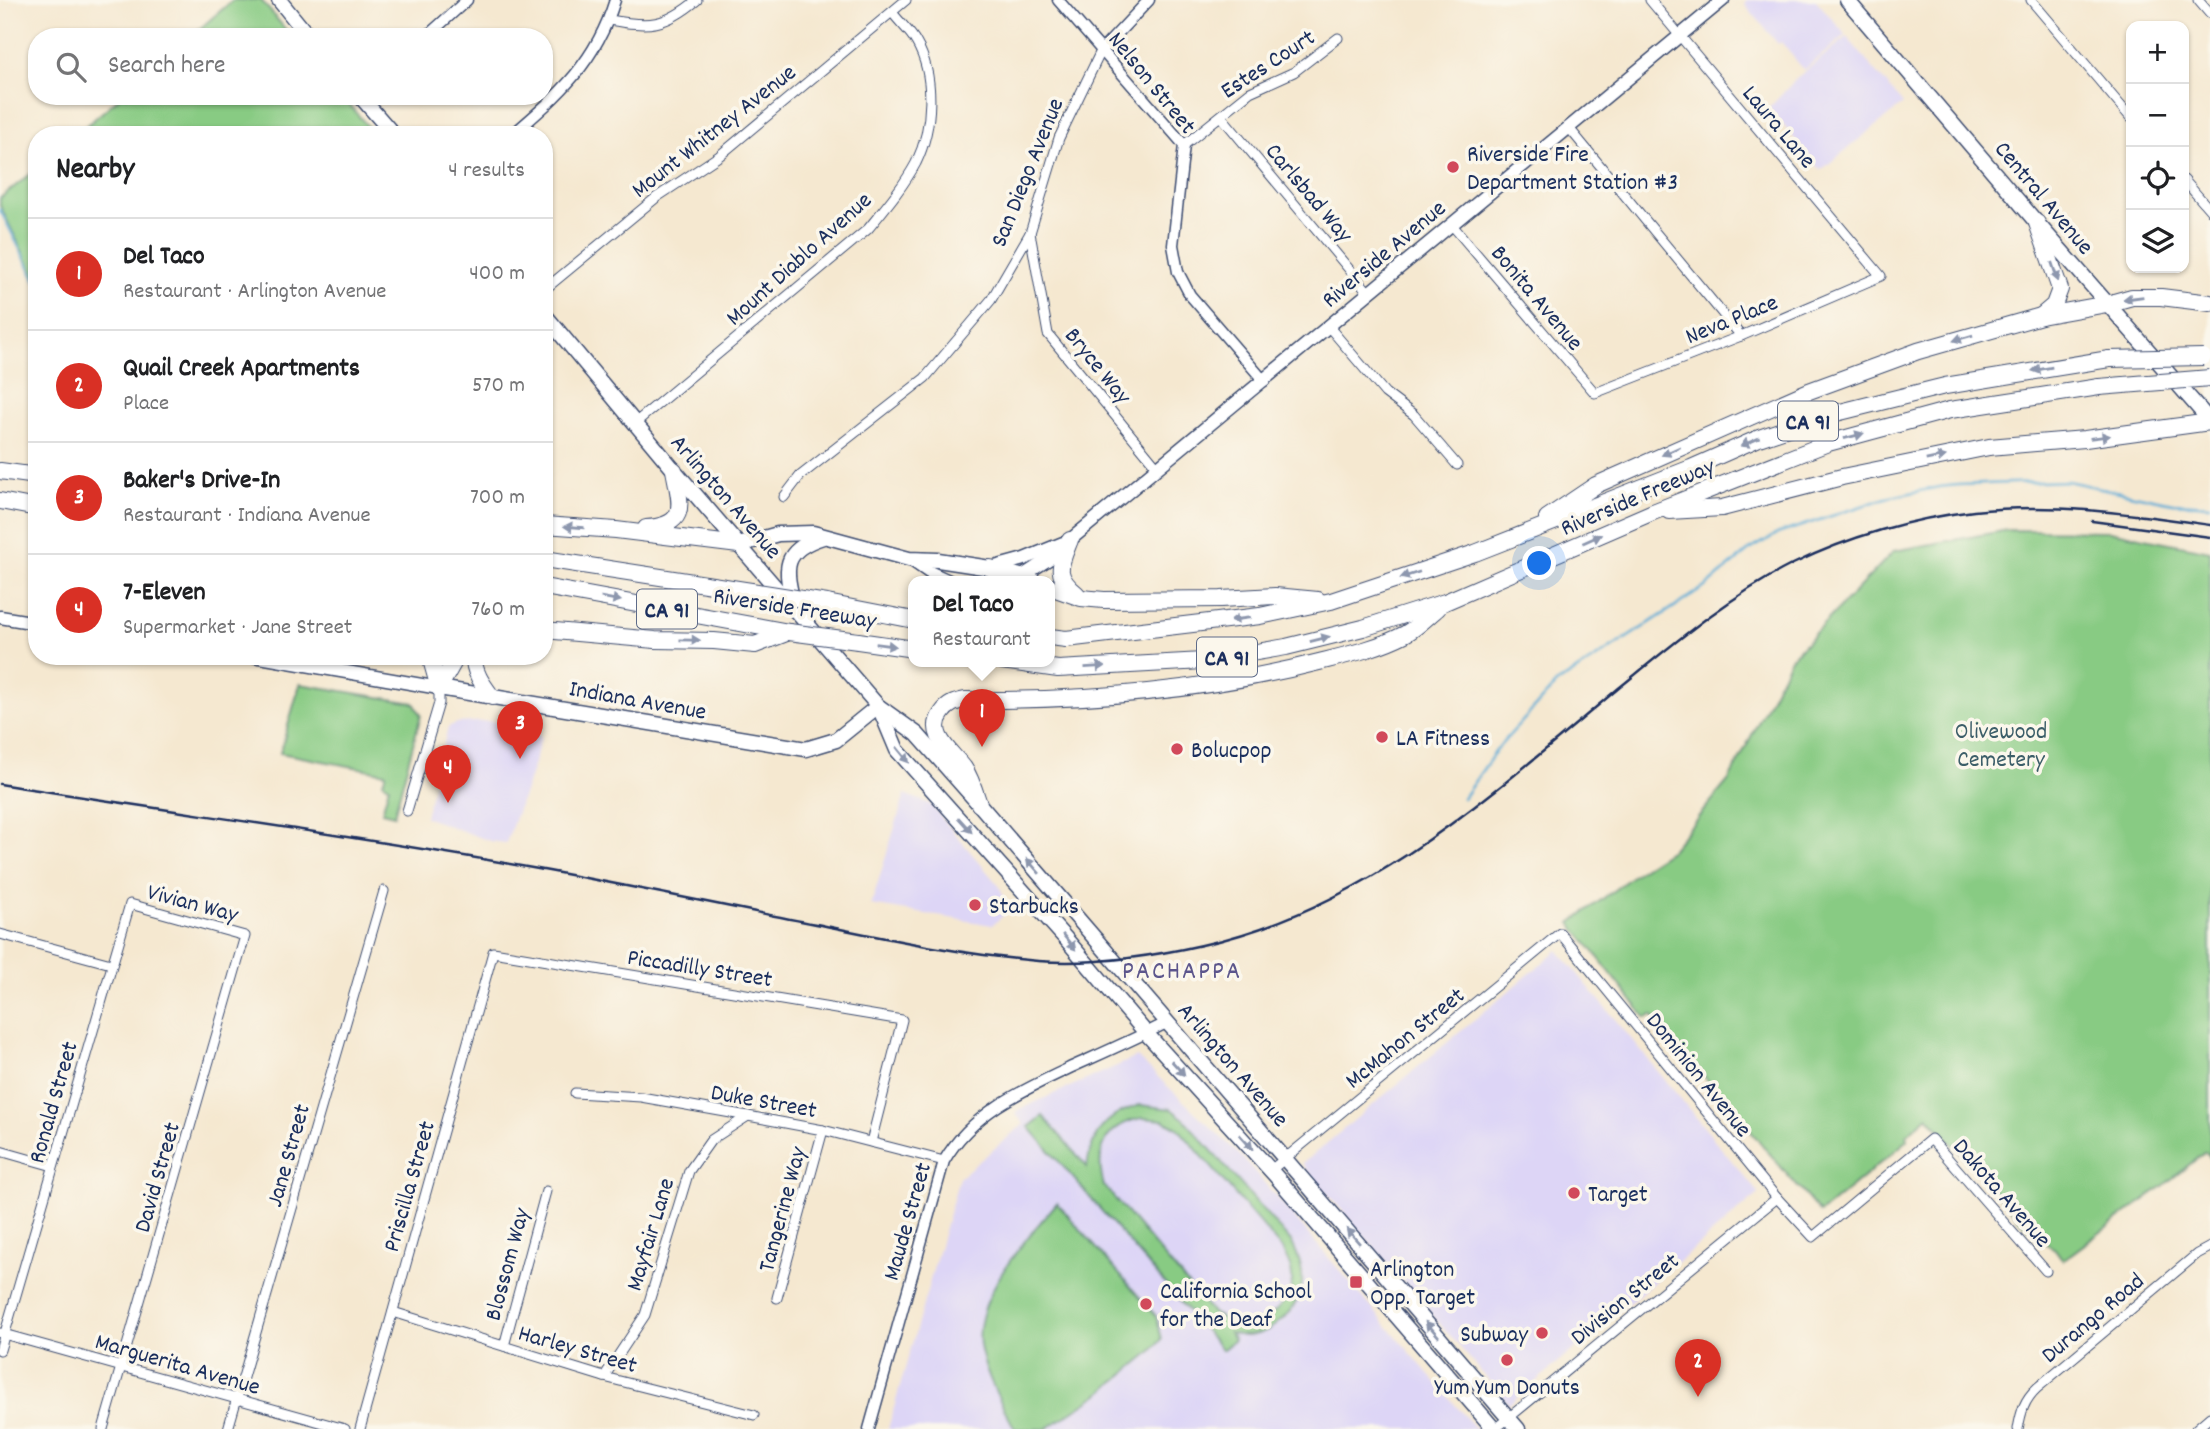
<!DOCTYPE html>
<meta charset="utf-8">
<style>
:root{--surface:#fff;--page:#f6f6f6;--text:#202124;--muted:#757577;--line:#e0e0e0;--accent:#d93025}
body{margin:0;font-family:Dekko,sans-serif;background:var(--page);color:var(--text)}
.controls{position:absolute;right:21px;top:21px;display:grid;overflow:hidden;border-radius:14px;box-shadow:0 2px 5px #0004}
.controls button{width:63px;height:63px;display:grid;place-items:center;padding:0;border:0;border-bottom:2px solid var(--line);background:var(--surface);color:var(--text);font:35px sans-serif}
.you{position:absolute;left:1540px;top:564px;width:24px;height:24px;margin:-18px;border:5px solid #fff;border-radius:50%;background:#1a73e8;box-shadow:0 0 0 10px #1a73e833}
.badge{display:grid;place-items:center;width:46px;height:46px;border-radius:50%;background:var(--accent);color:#fff;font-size:23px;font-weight:700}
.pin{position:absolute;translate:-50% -58px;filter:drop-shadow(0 2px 4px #0008)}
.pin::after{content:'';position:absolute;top:37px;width:24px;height:21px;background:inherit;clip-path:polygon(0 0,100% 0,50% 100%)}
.popup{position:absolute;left:908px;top:576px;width:147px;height:91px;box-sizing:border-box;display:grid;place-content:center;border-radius:14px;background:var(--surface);filter:drop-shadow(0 2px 5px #0005);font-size:23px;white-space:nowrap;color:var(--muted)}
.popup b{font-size:26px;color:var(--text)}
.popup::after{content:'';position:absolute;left:50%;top:100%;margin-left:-14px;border:14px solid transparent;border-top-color:var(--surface)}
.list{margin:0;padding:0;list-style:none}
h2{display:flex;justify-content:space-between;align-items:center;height:91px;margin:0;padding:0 28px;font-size:30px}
h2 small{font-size:23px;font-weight:400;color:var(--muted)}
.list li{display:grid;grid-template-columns:46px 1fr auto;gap:21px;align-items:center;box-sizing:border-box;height:112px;padding:0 28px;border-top:2px solid var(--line)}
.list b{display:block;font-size:26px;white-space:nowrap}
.list p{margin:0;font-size:23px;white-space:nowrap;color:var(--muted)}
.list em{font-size:23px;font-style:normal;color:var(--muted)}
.icon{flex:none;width:38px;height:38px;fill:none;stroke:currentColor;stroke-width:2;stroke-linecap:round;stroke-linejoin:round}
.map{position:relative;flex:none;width:2210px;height:1429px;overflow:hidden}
.search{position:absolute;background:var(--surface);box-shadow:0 2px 5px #0004;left:28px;top:28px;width:525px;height:77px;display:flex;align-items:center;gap:18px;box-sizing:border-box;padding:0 24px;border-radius:28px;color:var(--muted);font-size:26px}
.panel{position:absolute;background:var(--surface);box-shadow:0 2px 5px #0004;left:28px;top:126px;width:525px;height:539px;border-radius:28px}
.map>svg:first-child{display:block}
.built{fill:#ddd5f6}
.green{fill:#88cb83;stroke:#527d70;stroke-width:2;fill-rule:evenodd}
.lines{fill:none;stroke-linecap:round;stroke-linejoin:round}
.stream{stroke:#5bacd6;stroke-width:2.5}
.minor-casing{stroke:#3c4b6f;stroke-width:11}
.tertiary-casing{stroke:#3c4b6f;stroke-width:13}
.secondary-casing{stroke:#3c4b6f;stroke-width:15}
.primary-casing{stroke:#3c4b6f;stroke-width:17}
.motorway-casing{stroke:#3c4b6f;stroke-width:18}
.minor{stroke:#fff;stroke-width:9}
.tertiary{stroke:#fff;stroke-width:10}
.secondary{stroke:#fff;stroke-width:12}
.primary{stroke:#fff;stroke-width:14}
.motorway{stroke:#fff;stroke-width:16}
.rail{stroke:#1b2f5e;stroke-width:2.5}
.motorway-bridge-casing{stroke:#3c4b6f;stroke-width:18;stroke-linecap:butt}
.motorway-bridge{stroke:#fff;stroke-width:16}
.oneway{fill:#8d97ae}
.poi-dot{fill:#d1495b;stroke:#fbf7ec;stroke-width:2.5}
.labels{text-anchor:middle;stroke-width:7;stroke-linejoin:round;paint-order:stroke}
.shield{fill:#fbf7ec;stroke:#5e6b89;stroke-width:2}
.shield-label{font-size:23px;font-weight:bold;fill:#1b2f5e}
.street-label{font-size:24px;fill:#1b2f5e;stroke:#fbf7ec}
.poi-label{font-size:24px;fill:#1b2f5e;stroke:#fbf7ec;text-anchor:start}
.park-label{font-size:24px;fill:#3c5e69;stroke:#fbf7ec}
.neighbourhood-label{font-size:26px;letter-spacing:2px;fill:#5c568c;stroke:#fbf7ec}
</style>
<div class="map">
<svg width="2210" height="1429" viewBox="0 0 2210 1429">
<rect width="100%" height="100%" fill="#fbf7ec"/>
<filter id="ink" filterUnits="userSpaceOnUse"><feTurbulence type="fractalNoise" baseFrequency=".0143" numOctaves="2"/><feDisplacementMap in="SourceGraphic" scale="14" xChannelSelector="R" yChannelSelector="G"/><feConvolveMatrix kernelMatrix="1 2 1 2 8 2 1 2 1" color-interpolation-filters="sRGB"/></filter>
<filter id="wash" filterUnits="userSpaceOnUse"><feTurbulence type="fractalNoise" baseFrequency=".00686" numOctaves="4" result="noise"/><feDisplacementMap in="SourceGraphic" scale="28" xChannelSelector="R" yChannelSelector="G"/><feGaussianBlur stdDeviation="1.57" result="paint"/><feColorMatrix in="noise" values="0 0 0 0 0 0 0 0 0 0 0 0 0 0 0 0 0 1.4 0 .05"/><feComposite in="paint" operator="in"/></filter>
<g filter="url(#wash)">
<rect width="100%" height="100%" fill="#f5e8d0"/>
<g class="built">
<polygon points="1747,0 1816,0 1846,35 1804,70 1781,42 1778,44 1744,3"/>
<polygon points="1847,37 1903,104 1821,170 1769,108 1798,77"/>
<polygon points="489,721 531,728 541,737 532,770 506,843 490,841 425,817 448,727 457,723"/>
<polygon points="905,794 930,804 1000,887 1009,911 992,925 871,905"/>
<polygon points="1558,950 1759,1194 1509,1404 1302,1164"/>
<polygon points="1137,1057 1242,1157 1476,1429 888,1429 959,1178 1024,1124 1015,1113 1020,1109"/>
</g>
<g class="green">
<polygon points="233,0 261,0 292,37 190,37"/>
<polygon points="121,96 342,96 375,135 76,135"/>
<polygon points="37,169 37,281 0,206 0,198"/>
<polygon points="2008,530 2110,531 2210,551 2210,1158 2205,1152 2163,1186 2063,1260 2055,1249 2035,1237 1928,1116 1907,1134 1908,1140 1820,1213 1652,1015 1646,1018 1571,923 1643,868 1671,850 1729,780 1791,658 1894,551"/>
<polygon points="300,684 414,703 421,715 394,815 382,812 389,786 383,782 386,773 280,753"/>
<path d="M1140,1105l31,4 13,10 108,124c6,12 12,26 10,41 -3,25 -31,52 -57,52 -5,0 -11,-2 -16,-3l5,7 -12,10 -193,-223 14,-11 44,51c5,-35 19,-52 53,-62zM1142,1118l21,2 15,8 104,121c5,11 11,20 10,32 -2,22 -25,42 -46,43 -11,0 -23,-5 -33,-10l-109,-128c-10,-35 1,-61 38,-68z"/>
<path d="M1057,1203l99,113 6,23 -11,13 -49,40 -56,37h-31c-13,-24 -28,-51 -34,-78 -12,-50 46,-114 76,-148z"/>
</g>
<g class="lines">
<g class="stream">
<polyline points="0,210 37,283"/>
<polyline points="1463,798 1498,748 1556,684 1708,585 1748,551 1777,534 1886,498 1939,487 1958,485 2067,481 2173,503 2210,505"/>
</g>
</g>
</g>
<g filter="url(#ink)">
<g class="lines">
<g class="minor-casing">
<g id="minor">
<polyline points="2031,0 2131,118"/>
<polyline points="2198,0 2210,14"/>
<path d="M609,20c40,7 56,7 88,-20"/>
<polyline points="1221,116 1369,293"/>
<polyline points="1569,128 1741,336"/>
<polyline points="1184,145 1250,92 1294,72 1338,38"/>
<polyline points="2184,180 2210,210"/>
<polyline points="1452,225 1595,393 1741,336 1881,276 1650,0"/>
<polyline points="1030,233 1048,334 1158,468"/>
<polyline points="544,290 657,197 719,156 906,0"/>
<polyline points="1329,327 1385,393 1414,415 1457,465"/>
<path d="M635,423l233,-194c17,-21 35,-42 48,-66 17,-35 20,-87 0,-121 -6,-11 -17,-20 -24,-30"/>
<polyline points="784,497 800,476 925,378 991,300 1030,233 1059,138 1101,51"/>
<polyline points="407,811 439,703 439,688"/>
<polyline points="0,934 111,964"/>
<polyline points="575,1093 641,1097 748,1116 823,1130 944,1161"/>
<polyline points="0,1151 53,1166"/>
<polyline points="1271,1170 1560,933 1777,1198 1813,1237 1931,1139 2046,1271"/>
<polyline points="777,1298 823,1130"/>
<polyline points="393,1312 604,1377 754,1415"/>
<polyline points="0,1333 345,1429"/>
<polyline points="504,1346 546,1191"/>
<polyline points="0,1350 130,904 245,936 103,1429"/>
<polyline points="604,1377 645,1315 689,1171 711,1140 748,1116"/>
<polyline points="228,1429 384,891"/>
<polyline points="360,1429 493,952 902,1020 871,1142"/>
<polyline points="1495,1429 1777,1198"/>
<path d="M2018,1429c3,-17 6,-29 19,-41l160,-134 13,-7"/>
<polyline points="2196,1429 2210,1417"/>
</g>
</g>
<g class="tertiary-casing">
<g id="tertiary">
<polyline points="1058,0 1184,145 1173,245 1178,272 1190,295 1264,381"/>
<polyline points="426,37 467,0"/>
<polyline points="1101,51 1149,0"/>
<path d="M512,135c48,-41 84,-73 103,-135"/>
<path d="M869,1429l75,-268c28,-49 81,-72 130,-95 31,-14 63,-28 94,-44"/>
</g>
</g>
<g class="secondary-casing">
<g id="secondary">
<polyline points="910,559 929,572 949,581"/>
<polyline points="991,568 1024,559 1063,543"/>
<polyline points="1018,579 1055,555 1070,540 1723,0"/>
<polyline points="0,617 37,623"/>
<polyline points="254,656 439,688"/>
</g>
</g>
<g class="primary-casing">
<g id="primary">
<polyline points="279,0 309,37"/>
<polyline points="1847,0 2037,223 2210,421"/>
<polyline points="360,96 394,135"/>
<polyline points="544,314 674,470 878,706 917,734 979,804 1518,1429"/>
<polyline points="739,545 778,534 813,533 909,559 938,560 990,568"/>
<path d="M794,605c-10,-37 -12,-55 29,-68"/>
<polyline points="439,688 806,749 836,740 878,706"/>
<polyline points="879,707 897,750 1066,939 1146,1033 1274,1174 1494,1429"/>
</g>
</g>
<g class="motorway-casing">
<g id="motorway">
<polyline points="2037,223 2060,289 2054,305 2041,316"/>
<polyline points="0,471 37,476"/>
<polyline points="0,501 37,508"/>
<polyline points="1669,511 1722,508 1842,477 1989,447 2085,439 2210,422"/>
<polyline points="1547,518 1596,485 1809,391 1918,351 2041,316 2107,304 2132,297 2161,297 2210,303"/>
<polyline points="544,525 616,530 739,545"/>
<path d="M646,528c44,-3 34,-25 28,-58"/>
<path d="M1070,540c-10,25 -17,35 7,54"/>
<polyline points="544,559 751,591"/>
<polyline points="990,568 1033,581"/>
<polyline points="544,587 789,632"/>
<polyline points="1050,587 1081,598 1104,600 1221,599 1275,596 1318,600"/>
<polyline points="827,603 914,620"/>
<polyline points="544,630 655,640 714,641 755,645 789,632"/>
<polyline points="1050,637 1066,639 1260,616 1331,601 1475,553 1691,468 1759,438 1820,417 1945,386 2109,359"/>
<polyline points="858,641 914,649"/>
<polyline points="430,656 439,688"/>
<path d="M474,656c-1,16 9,29 18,41"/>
<polyline points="1002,661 1058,669 1203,661 1286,647 1363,628 1445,602 1653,512 1828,443 1950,410 2099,387"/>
<polyline points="439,688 457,656"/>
<path d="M979,804c-4,-12 -8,-26 -15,-36 -12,-16 -38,-34 -22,-55 6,-9 13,-11 23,-13 119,1 237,-8 354,-38 28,-7 59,-14 86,-28 12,-6 23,-18 33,-26"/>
</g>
</g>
<use href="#minor" class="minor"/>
<use href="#tertiary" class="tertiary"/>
<use href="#secondary" class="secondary"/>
<use href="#primary" class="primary"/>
<use href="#motorway" class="motorway"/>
<g class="rail">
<polyline points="2092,521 2210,537"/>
<path d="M0,784c179,29 359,52 538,85 93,17 185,37 278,55 73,15 147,31 222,37 54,4 111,-4 164,-16 167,-37 291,-152 418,-258 54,-44 111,-92 173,-123 55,-27 120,-46 181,-53 79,-9 159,3 236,14"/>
</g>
<g class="motorway-bridge-casing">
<g id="motorway-bridge">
<polyline points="2109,359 2203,357"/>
<polyline points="2099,387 2210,378"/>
<polyline points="751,591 827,603"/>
<polyline points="789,632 858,641"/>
</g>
</g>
<use href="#motorway-bridge" class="motorway-bridge"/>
</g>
<defs><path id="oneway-solid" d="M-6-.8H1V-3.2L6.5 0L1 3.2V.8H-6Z" transform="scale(1.75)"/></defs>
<g class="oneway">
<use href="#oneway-solid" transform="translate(2055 272) rotate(71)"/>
<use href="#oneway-solid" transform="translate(2133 298) rotate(172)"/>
<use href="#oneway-solid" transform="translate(1963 338) rotate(164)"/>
<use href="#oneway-solid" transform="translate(2042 369) rotate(170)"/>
<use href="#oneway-solid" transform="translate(1854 436) rotate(-15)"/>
<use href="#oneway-solid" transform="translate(2100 437) rotate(-7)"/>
<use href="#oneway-solid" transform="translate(1750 442) rotate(157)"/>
<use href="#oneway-solid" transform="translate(1671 451) rotate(156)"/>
<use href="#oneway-solid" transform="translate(1936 458) rotate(-11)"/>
<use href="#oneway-solid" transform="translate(574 527) rotate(-176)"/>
<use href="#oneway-solid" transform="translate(1592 539) rotate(-24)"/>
<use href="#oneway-solid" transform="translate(1410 575) rotate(162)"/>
<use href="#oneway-solid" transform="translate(611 599) rotate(10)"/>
<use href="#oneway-solid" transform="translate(1240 619) rotate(172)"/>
<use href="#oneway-solid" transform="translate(1320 639) rotate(-14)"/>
<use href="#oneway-solid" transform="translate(690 640) rotate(1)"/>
<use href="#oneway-solid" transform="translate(886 645) rotate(8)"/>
<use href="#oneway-solid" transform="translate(1095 667) rotate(-3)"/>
<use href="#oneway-solid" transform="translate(903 755) rotate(51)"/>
<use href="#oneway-solid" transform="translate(965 825) rotate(48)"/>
<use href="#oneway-solid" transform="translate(1033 866) rotate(-131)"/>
<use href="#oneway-solid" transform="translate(1069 942) rotate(50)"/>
<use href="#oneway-solid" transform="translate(1178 1068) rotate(48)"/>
<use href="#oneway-solid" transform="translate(1246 1142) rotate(48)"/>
<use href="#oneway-solid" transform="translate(1353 1236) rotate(-131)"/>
<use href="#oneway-solid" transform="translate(1432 1329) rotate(-131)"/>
</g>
</g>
<g class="poi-dot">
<circle cx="1453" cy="167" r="7"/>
<circle cx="1382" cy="737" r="7"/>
<circle cx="1177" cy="749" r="7"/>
<circle cx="975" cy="905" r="7"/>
<circle cx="1574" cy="1193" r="7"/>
<rect x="1349" y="1275" width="14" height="14" rx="3.5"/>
<circle cx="1146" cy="1304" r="7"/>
<circle cx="1542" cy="1333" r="7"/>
<circle cx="1507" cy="1360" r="7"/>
</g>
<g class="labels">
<g class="shield">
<rect x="1778" y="401.5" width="60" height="39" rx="5"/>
<rect x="637" y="589.5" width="60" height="39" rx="5"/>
<rect x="1197" y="637.5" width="60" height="39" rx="5"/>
</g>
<g class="shield-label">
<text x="1808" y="429">CA 91</text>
<text x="667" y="617">CA 91</text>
<text x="1227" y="665">CA 91</text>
</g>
<g class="street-label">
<text transform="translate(1267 63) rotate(-33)" y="8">Estes Court</text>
<text transform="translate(1153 82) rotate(51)" y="8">Nelson Street</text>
<text transform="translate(1780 126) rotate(50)" y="8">Laura Lane</text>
<text transform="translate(713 130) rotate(-38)" y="8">Mount Whitney Avenue</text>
<text transform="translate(1026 172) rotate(-68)" y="8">San Diego Avenue</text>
<text transform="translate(1310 192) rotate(50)" y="8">Carlsbad Way</text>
<text transform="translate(2045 197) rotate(50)" y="8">Central Avenue</text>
<text transform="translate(1383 253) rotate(-40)" y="8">Riverside Avenue</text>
<text transform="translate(798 258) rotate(-42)" y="8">Mount Diablo Avenue</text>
<text transform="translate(1538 297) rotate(50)" y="8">Bonita Avenue</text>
<text transform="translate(1731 318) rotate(-22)" y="8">Neva Place</text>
<text transform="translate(1099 365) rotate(51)" y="8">Bryce Way</text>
<text transform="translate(727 496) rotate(49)" y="8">Arlington Avenue</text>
<text transform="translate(1637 496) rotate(-23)" y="8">Riverside Freeway</text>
<text transform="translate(795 607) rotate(9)" y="8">Riverside Freeway</text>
<text transform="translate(638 699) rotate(10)" y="8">Indiana Avenue</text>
<text transform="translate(193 902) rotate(15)" y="8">Vivian Way</text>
<text transform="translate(700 967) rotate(9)" y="8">Piccadilly Street</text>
<text transform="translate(1404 1037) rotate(-39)" y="8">McMahon Street</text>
<text transform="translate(1234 1064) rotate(49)" y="8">Arlington Avenue</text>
<text transform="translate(1700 1074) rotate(51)" y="8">Dominion Avenue</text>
<text transform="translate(764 1100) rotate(10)" y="8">Duke Street</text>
<text transform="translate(52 1102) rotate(-74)" y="8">Ronald Street</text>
<text transform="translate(287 1155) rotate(-74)" y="8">Jane Street</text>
<text transform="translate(156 1177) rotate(-74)" y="8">David Street</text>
<text transform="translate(408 1186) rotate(-74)" y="8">Priscilla Street</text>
<text transform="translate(2003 1192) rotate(49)" y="8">Dakota Avenue</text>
<text transform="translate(781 1209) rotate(-75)" y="8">Tangerine Way</text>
<text transform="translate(906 1221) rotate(-74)" y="8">Maude Street</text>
<text transform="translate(649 1234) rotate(-73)" y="8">Mayfair Lane</text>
<text transform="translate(506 1264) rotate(-75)" y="8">Blossom Way</text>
<text transform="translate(1624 1298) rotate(-39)" y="8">Division Street</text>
<text transform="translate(2092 1317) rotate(-40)" y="8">Durango Road</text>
<text transform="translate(578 1348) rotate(16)" y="8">Harley Street</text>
<text transform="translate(178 1363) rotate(16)" y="8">Marguerita Avenue</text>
</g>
<g class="poi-label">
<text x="1467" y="161">Riverside Fire<tspan x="1467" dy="28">Department Station #3</tspan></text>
<text x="1396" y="745">LA Fitness</text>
<text x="1191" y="757">Bolucpop</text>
<text x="989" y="913">Starbucks</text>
<text x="1588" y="1201">Target</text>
<text x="1370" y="1276">Arlington<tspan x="1370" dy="28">Opp. Target</tspan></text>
<text x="1160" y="1298">California School<tspan x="1160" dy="28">for the Deaf</tspan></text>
<text x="1528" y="1341" text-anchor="end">Subway</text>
<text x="1507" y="1394" text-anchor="middle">Yum Yum Donuts</text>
</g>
<g class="park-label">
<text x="2001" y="738">Olivewood<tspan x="2001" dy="28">Cemetery</tspan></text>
</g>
<g class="neighbourhood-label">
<text x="1182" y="978">PACHAPPA</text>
</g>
</g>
</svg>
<div class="controls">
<button>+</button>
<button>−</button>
<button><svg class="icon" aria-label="locate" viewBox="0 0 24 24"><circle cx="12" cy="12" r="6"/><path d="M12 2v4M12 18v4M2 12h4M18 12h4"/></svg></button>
<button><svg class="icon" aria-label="layers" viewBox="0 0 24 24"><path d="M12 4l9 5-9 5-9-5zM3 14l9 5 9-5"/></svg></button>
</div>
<div class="you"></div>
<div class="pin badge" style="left:982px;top:747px">1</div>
<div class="popup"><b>Del Taco</b>Restaurant</div>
<div class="pin badge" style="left:1698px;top:1397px">2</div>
<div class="pin badge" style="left:520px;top:759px">3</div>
<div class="pin badge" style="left:448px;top:803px">4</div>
<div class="search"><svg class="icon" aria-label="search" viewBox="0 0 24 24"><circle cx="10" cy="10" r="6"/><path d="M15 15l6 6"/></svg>Search here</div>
<section class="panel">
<h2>Nearby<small>4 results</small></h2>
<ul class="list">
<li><span class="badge">1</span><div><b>Del Taco</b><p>Restaurant · Arlington Avenue</p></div><em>400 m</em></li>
<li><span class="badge">2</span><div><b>Quail Creek Apartments</b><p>Place</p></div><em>570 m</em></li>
<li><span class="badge">3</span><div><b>Baker's Drive-In</b><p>Restaurant · Indiana Avenue</p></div><em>700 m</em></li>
<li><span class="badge">4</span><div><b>7-Eleven</b><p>Supermarket · Jane Street</p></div><em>760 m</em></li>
</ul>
</section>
</div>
